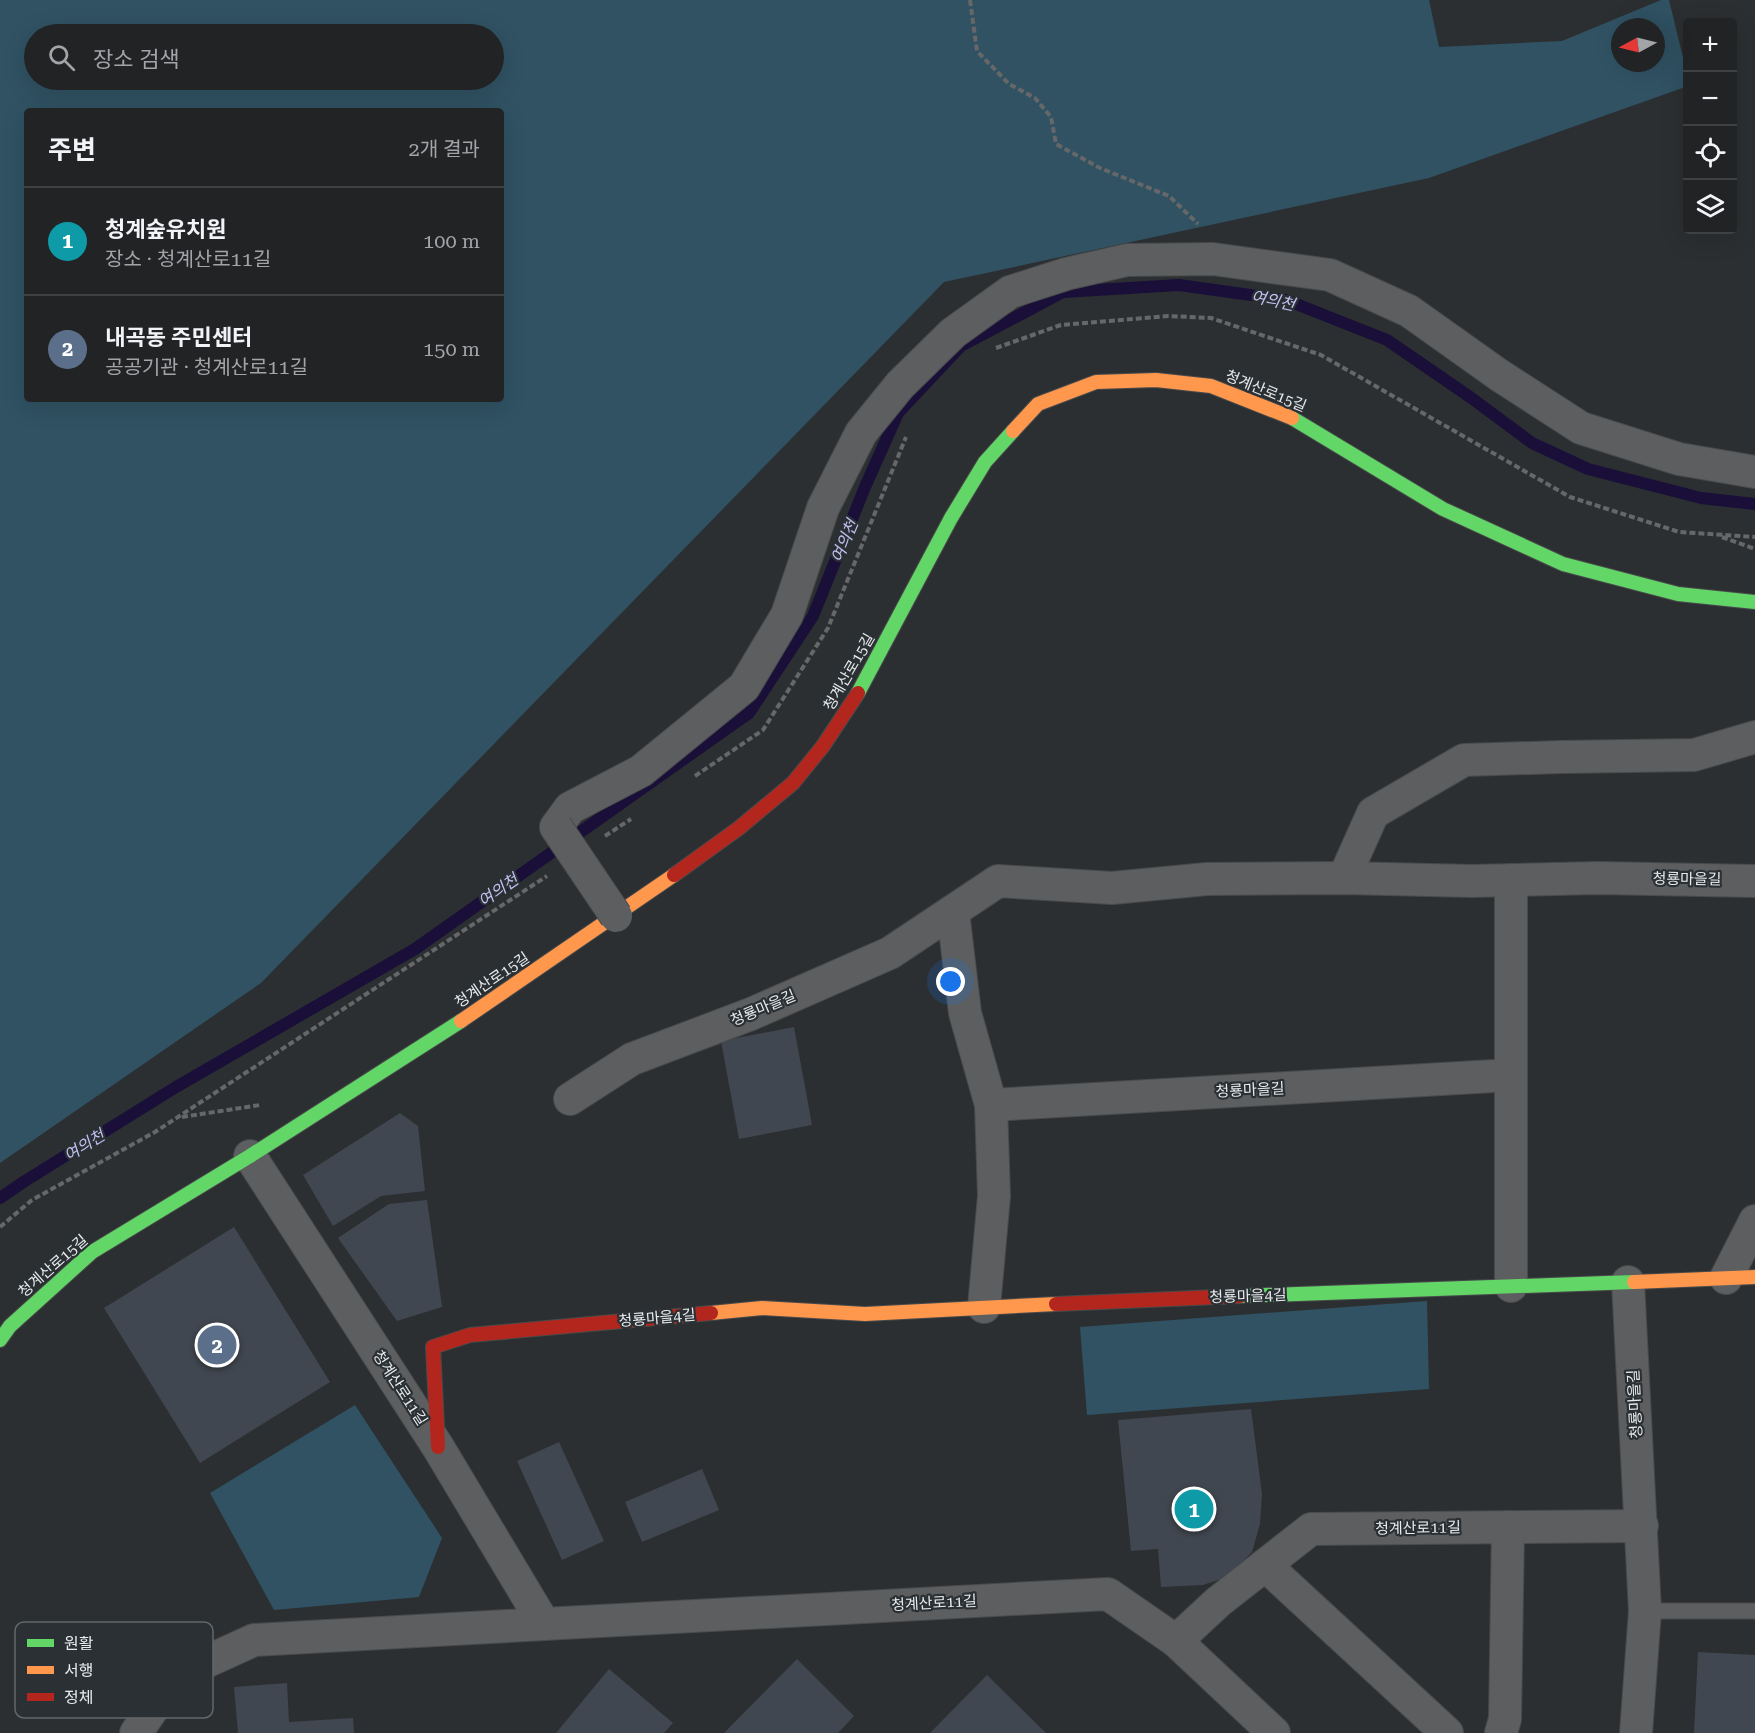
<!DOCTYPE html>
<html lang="ko">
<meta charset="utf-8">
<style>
:root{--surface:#212325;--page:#292b2d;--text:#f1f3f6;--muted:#a2a4a7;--line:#3e4042;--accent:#2563eb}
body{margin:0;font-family:"Roboto Serif","Noto Sans KR",serif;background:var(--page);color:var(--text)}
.controls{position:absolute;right:18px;top:18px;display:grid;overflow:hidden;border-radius:6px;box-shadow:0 6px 24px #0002}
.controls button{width:54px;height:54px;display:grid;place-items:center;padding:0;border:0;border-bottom:2px solid var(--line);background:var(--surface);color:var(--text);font:30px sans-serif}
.compass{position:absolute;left:1611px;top:18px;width:54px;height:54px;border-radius:50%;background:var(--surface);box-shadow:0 6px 24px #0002;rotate:263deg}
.you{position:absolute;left:951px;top:982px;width:21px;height:21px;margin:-15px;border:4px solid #fff;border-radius:50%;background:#1a73e8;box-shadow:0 0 0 9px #1a73e833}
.badge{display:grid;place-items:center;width:39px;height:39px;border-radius:50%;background:var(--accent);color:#fff;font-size:20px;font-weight:700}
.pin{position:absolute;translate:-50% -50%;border:3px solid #fff;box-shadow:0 2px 6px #0006}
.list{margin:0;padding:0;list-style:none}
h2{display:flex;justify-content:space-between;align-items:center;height:78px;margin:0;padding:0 24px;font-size:26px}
h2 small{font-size:20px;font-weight:400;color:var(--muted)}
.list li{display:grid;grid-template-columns:39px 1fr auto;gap:18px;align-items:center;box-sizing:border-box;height:108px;padding:0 24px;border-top:2px solid var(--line)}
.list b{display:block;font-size:22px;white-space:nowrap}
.list p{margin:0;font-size:20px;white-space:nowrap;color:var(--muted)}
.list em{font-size:20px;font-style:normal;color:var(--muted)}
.icon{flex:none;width:33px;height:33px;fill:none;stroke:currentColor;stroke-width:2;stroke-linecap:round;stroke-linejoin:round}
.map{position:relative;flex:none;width:1755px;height:1733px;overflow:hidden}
.search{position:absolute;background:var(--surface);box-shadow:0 6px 24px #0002;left:24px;top:24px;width:480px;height:66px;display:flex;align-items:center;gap:15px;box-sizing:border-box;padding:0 21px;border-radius:33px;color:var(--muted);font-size:22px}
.panel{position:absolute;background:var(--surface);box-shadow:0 6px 24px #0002;left:24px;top:108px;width:480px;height:294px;border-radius:6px}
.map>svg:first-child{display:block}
.green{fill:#305263;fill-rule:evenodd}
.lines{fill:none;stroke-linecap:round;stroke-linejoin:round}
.stream{stroke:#190f39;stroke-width:12}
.building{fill:#414750}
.lane-casing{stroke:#484a4b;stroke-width:17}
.street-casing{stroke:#484a4b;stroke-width:34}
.fast-casing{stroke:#484a4b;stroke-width:16}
.slow-casing{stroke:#484a4b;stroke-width:16}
.jam-casing{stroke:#484a4b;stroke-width:16}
.path{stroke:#666768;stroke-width:4;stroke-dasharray:6 3;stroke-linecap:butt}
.lane{stroke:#5c5e60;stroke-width:15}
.street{stroke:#5c5e60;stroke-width:32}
.fast{stroke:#63d668;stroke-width:14}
.slow{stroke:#ff974d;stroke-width:14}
.jam{stroke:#b3261e;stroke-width:14}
.street-bridge-casing{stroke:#484a4b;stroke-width:34;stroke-linecap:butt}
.street-bridge{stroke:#5c5e60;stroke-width:32}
.labels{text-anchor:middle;stroke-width:4.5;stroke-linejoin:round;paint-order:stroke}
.street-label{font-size:15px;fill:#e8ebed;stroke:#2a3033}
.water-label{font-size:16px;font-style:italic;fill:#c3c1f2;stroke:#2a3033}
.key{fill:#2a3033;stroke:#63686b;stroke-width:1.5}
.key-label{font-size:16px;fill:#e8ebed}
</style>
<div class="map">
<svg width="1755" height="1733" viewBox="0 0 1755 1733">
<rect width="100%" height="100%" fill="#2c2f31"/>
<g class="green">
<path d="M0,0h1429l10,47 123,-6 99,-41h8l18,74 1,12 -259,92 -485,104 -683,701 -261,180zM1620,27h36v36h-36zM34,34h460v46h-460zM27,111h474v288h-474z"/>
<polygon points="1427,1301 1429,1389 1087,1415 1080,1327"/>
<polygon points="355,1405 442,1538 419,1597 274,1610 210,1493"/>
</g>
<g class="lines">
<polyline class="stream" points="0,1198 25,1181 176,1087 415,949 749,713 813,616 865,487 898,413 961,346 1063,292 1179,285 1286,300 1387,340 1470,397 1532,443 1588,469 1701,498 1755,504"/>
</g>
<g class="building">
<polygon points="794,1027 812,1125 739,1139 721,1041"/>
<polygon points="400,1113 418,1126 425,1191 381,1196 333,1226 303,1175"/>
<polygon points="427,1200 442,1307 397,1321 338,1238 389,1204"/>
<polygon points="234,1227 330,1382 200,1463 104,1308"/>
<polygon points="1251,1409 1262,1494 1260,1524 1252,1552 1227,1577 1203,1585 1161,1587 1158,1549 1131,1551 1118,1420"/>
<polygon points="559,1442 604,1541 562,1560 517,1461"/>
<polygon points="702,1469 719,1510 642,1542 625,1502"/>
<polygon points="1698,1652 1755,1655 1755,1733 1694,1733"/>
<polygon points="797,1659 854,1716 838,1733 724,1733"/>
<polygon points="609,1669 673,1723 664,1733 556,1733"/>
<polygon points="987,1675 1046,1733 930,1733"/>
<polygon points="287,1683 289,1722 353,1718 354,1733 238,1733 234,1687"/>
</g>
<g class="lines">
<g class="lane-casing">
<polyline id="lane" points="1645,1611 1755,1611"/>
</g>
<g class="street-casing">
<g id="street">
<polyline points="556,827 570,808 641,771 744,687 787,615 823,508 861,433 900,385 953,333 1010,292 1066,274 1127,260 1213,259 1330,275 1409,311 1499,375 1581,428 1679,459 1755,472"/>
<polyline points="1344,878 1373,813 1464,760 1561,757 1694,755 1755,737"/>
<polyline points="953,912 965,1013 991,1105 994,1196 984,1307"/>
<polyline points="570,1099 632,1059 751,1014 890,953 998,881 1112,888 1207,879 1344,878 1472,881 1598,878 1755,881"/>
<polyline points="991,1105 1511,1075"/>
<polyline points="250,1156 438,1447 544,1624 1108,1594 1176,1641 1274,1733"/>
<polyline points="1726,1278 1755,1221"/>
<polyline points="1628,1282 1645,1611 1636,1733"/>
<polyline points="1511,1286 1511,880"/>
<polyline points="1265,1565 1447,1733"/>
<polyline points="1176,1641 1218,1602 1311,1529 1642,1526"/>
<polyline points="136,1733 175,1676 254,1640 544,1624"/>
<polyline points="1501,1733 1505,1719 1508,1527"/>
</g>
</g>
<g class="fast-casing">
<g id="fast">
<polyline points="1292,418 1443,509 1563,564 1678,594 1755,602"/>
<polyline points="858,693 951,518 985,462 1013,431"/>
<polyline points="1240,1296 1634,1282"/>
<polyline points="0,1340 10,1326 92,1252 250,1156 461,1021"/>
</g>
</g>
<g class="slow-casing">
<g id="slow">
<polyline points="1013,431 1038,404 1096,382 1156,380 1211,386 1292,418"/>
<polyline points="461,1021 674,875"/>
<polyline points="1634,1282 1755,1277"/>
<polyline points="711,1313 762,1308 865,1314 1056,1304"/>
</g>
</g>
<g class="jam-casing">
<g id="jam">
<polyline points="674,875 739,828 793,783 823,746 858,693"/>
<polyline points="1056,1304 1240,1296"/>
<polyline points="438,1447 433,1347 470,1335 711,1313"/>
</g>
</g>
<g class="path">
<polyline points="970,0 977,51 1009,84 1035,98 1051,117 1056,144 1100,168 1169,196 1198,224"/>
<polyline points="996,348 1061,325 1168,316 1211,318 1321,355 1570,497 1679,532 1755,537"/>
<polyline points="1722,537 1755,549"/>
<polyline points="695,776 763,730 828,628 906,437"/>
<polyline points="605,836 631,819"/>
<polyline points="182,1117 260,1105"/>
<polyline points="0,1227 32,1200 155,1132 547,876"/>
</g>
<use href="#lane" class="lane"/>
<use href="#street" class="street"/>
<use href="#fast" class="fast"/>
<use href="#slow" class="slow"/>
<use href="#jam" class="jam"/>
<g class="street-bridge-casing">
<polyline id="street-bridge" points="556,827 616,916"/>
</g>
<use href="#street-bridge" class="street-bridge"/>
</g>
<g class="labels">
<g class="street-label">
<text transform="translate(1266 391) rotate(22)" y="5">청계산로15길</text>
<text transform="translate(849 672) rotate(-60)" y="5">청계산로15길</text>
<text transform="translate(1687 879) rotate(1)" y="5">청룡마을길</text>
<text transform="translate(492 980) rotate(-34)" y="5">청계산로15길</text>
<text transform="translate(763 1008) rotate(-23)" y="5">청룡마을길</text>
<text transform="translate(1250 1090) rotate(-3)" y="5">청룡마을길</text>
<text transform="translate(53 1266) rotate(-41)" y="5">청계산로15길</text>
<text transform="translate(1248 1296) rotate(-2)" y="5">청룡마을4길</text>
<text transform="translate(657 1318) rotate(-5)" y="5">청룡마을4길</text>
<text transform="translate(400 1388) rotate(57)" y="5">청계산로11길</text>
<text transform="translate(1635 1404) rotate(-93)" y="5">청룡마을길</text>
<text transform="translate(1418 1528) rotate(-1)" y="5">청계산로11길</text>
<text transform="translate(934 1603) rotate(-3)" y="5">청계산로11길</text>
</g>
<g class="water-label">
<text transform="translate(1273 300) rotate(12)" y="6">여의천</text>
<text transform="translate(844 541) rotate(-67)" y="6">여의천</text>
<text transform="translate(498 890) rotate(-35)" y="6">여의천</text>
<text transform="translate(84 1145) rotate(-32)" y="6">여의천</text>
</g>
</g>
<rect x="15" y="1622" width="198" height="96" rx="9" class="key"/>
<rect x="27" y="1639" width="27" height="8" fill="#63d668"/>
<rect x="27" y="1666" width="27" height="8" fill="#ff974d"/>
<rect x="27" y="1693" width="27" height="8" fill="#b3261e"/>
<g class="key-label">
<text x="64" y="1649">원활</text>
<text x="64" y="1676">서행</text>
<text x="64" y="1703">정체</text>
</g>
</svg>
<div class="controls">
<button>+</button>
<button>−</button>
<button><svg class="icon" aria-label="locate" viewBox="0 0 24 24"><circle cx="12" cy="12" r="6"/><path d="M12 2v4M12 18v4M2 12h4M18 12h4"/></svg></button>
<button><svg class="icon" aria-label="layers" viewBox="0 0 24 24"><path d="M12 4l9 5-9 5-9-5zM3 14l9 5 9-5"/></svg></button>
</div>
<svg class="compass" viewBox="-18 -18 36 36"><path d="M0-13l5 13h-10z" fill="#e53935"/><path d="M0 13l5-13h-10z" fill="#a2a4a7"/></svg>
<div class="you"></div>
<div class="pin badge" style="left:1194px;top:1509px;background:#0f9aa8">1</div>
<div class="pin badge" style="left:217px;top:1345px;background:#5c6f8a">2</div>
<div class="search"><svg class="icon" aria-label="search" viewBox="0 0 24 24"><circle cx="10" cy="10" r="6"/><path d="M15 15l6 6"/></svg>장소 검색</div>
<section class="panel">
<h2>주변<small>2개 결과</small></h2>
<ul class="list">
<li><span class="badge" style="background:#0f9aa8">1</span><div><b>청계숲유치원</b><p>장소 · 청계산로11길</p></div><em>100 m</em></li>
<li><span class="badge" style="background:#5c6f8a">2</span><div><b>내곡동 주민센터</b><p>공공기관 · 청계산로11길</p></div><em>150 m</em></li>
</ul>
</section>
</div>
